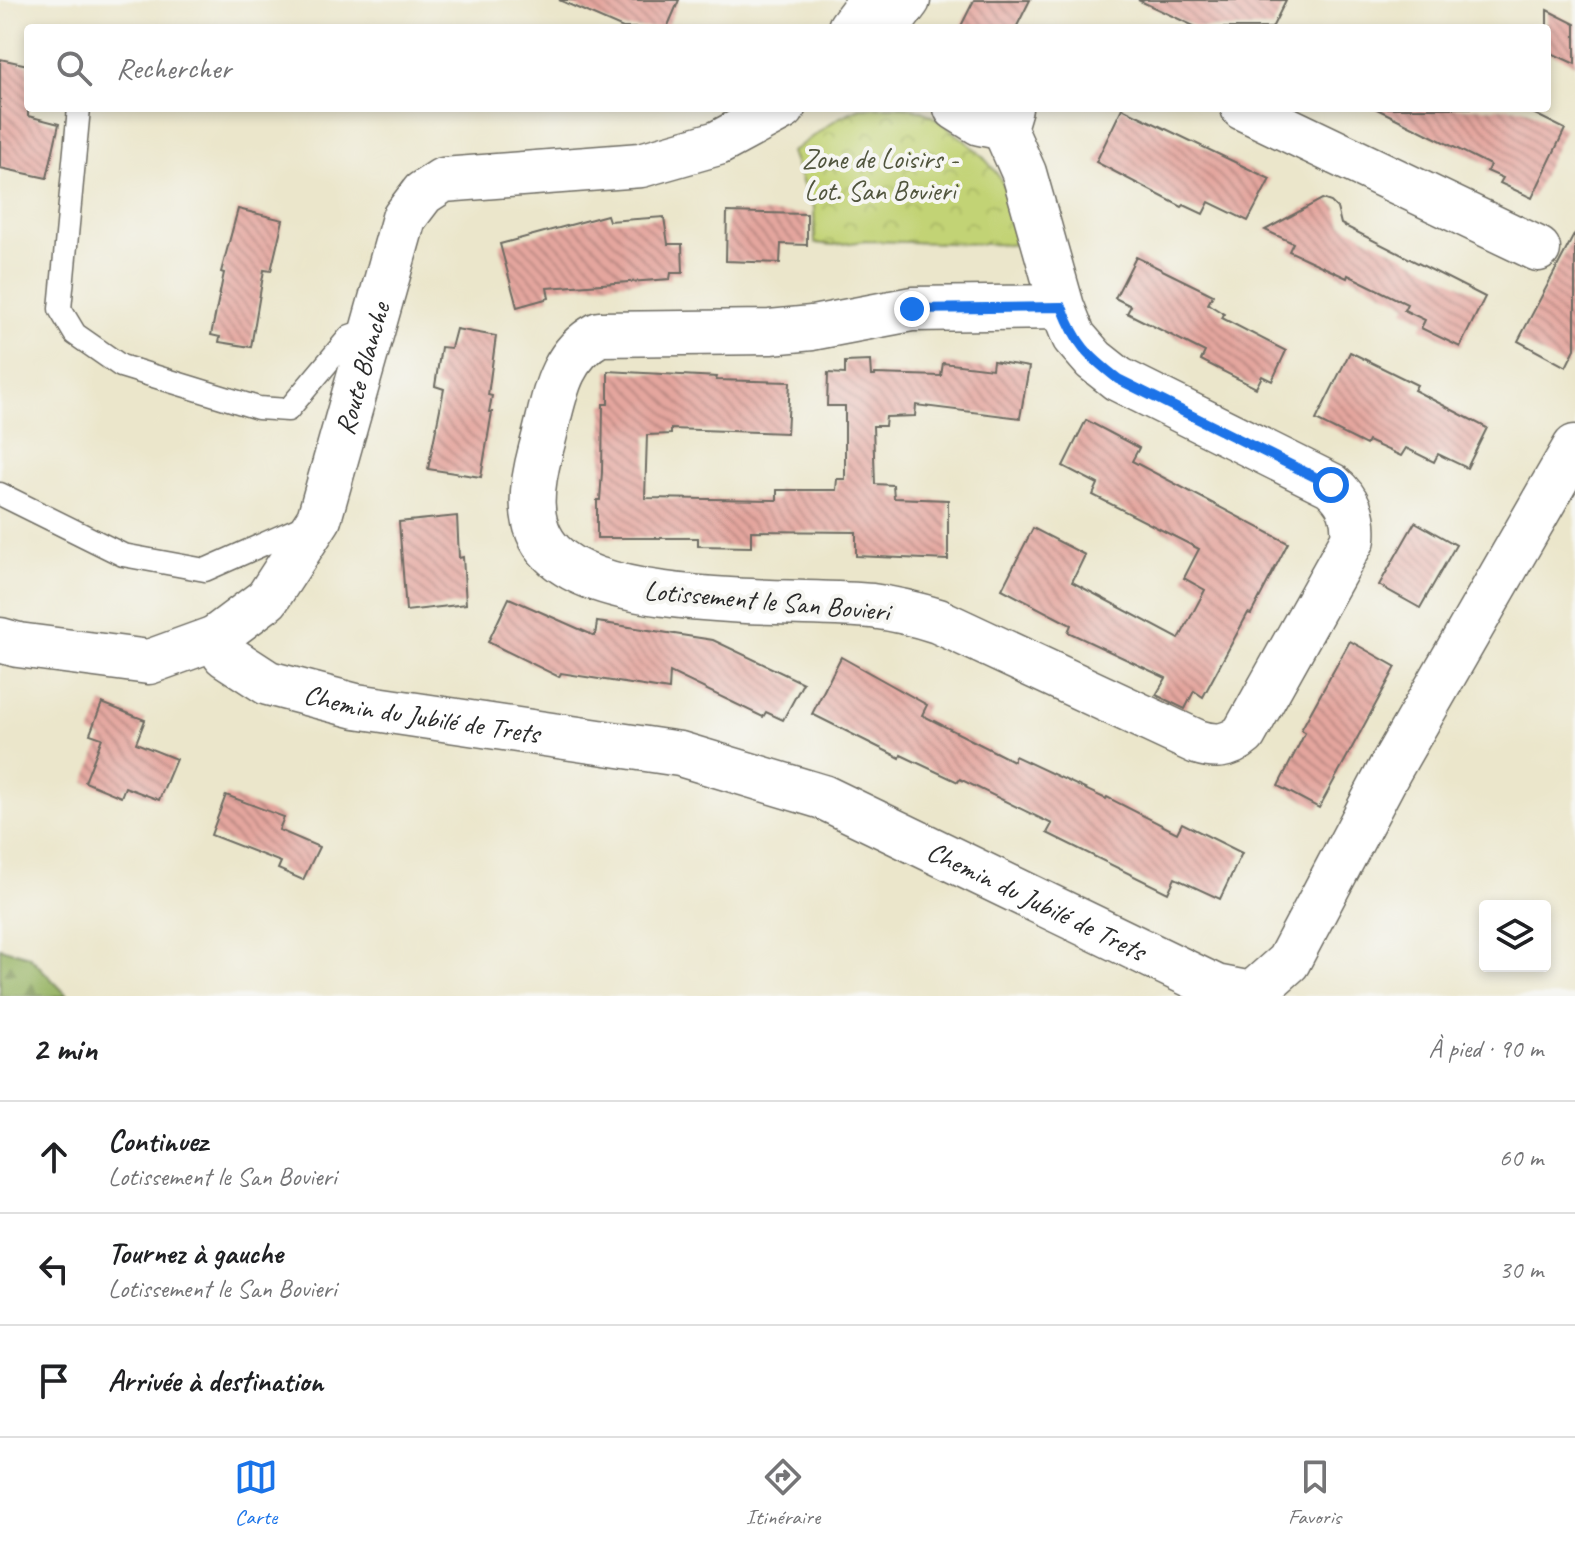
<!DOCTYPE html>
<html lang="fr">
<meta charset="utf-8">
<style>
:root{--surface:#fff;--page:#f6f6f6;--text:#202124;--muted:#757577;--line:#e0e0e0;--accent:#1a73e8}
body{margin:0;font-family:Caveat,sans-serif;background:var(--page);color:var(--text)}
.controls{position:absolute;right:24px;bottom:24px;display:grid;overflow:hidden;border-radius:8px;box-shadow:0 4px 12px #0003}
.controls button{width:72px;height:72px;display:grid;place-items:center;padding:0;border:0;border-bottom:2px solid var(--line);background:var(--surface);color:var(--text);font:40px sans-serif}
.stop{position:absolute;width:24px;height:24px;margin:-18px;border:6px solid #1a73e8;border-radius:50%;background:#fff}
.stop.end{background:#1a73e8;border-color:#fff;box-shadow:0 2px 8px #0008}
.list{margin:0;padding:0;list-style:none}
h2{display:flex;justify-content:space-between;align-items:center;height:104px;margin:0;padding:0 32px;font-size:34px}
h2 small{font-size:26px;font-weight:400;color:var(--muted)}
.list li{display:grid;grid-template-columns:52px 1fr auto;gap:24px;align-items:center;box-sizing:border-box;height:112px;padding:0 32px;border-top:2px solid var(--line)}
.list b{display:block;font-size:30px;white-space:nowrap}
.list p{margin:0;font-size:26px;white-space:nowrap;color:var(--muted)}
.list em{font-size:26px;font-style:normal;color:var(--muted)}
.icon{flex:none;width:44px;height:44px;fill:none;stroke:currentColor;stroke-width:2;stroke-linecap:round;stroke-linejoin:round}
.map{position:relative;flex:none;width:1575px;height:996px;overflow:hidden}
.search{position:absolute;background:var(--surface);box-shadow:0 4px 12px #0003;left:24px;right:24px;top:24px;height:88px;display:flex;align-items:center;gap:20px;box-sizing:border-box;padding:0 28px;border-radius:8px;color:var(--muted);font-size:30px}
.sheet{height:440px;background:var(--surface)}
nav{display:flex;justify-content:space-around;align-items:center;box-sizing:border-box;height:112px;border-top:2px solid var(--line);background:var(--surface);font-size:22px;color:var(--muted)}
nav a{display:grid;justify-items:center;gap:4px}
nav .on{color:var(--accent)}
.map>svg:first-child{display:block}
.forest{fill:url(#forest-firs);stroke:#627048;stroke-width:2}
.park{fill:url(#park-crowns);stroke:#767f50;stroke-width:2}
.building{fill:url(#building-back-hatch)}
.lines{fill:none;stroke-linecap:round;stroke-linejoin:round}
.service-casing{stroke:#6e6c63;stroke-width:25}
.minor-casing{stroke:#6e6c63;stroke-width:47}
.tertiary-casing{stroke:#6e6c63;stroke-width:47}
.service{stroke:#fff;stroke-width:22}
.minor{stroke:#fff;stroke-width:44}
.tertiary{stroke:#fff;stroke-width:44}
.route{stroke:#1a73e8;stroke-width:10}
.labels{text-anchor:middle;stroke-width:8;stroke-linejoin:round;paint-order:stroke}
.park-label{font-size:28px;fill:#51553e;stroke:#f6f6f2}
.street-label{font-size:28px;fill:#2b2b2b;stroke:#f6f6f2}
</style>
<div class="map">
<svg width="1575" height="996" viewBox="0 0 1575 996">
<defs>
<pattern id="forest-firs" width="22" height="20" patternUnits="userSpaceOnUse" patternTransform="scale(2)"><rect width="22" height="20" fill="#99b566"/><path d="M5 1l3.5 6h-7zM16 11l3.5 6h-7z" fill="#7d9354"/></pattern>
<pattern id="park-crowns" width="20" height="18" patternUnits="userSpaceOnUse" patternTransform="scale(2)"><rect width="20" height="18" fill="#c2d375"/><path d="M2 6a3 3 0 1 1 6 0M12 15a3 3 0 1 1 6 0" fill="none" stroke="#a7b565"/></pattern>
<pattern id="building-back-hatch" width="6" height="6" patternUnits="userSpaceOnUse" patternTransform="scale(2)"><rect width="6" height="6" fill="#e4a69e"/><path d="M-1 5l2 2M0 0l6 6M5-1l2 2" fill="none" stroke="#b98781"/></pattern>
</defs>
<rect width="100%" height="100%" fill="#f6f6f2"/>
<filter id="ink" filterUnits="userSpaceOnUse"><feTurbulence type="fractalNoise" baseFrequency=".0125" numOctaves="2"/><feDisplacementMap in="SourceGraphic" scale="16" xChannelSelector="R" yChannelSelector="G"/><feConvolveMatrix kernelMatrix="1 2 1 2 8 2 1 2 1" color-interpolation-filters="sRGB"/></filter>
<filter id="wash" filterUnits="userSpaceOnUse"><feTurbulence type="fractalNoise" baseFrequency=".006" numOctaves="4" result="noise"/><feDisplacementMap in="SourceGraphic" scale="32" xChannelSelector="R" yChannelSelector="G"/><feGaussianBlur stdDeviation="1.8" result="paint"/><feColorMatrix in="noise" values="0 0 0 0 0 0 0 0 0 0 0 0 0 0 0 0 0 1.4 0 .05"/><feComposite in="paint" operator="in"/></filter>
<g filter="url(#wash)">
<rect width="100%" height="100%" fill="#ebe6cb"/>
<polygon class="forest" points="0,948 29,956 68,996 0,996"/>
<path class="park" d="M860,108c17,0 40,-4 56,1 14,4 26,14 38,23 47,35 56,57 70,113l-158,-4 -32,4 -19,-2 -1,-36 -6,-9 -17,-46 47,-34z"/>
<g id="blocks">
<g class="building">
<polygon points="559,0 679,0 667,28 623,28"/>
<polygon points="974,0 1030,0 1016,28 960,28"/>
<polygon points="1138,0 1286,0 1272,28 1198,28"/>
<polygon points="1547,10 1575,24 1575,64 1547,51"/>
<polygon points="0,59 28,65 28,116 59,124 47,178 0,168"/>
<polygon points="1122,108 1270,179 1248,221 1209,202 1203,214 1184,205 1182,207 1096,162"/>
<polygon points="1375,108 1523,108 1565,129 1532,198 1500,183 1503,178 1487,171 1490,165"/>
<polygon points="1322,199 1331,202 1337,208 1341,224 1485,297 1460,347 1421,328 1425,320 1404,310 1407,304 1348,275 1347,278 1289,251 1293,243 1265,230"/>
<polygon points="238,209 283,220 271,271 264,270 251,347 219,342 220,337 211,335 224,273 221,272"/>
<polygon points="727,212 807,214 807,245 781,244 780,263 726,261"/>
<polygon points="607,215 609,221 664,217 668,244 682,244 683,273 671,273 670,279 547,288 549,298 517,307 500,244"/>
<polygon points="1575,233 1575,349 1566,367 1518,341"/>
<polygon points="1136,257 1213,295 1208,304 1224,314 1222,318 1286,351 1272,381 1262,376 1256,388 1201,360 1205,352 1127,313 1131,306 1115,298"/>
<polygon points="456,329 496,336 488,395 492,396 489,412 492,412 481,477 428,469 444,389 435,386 441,347 451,348"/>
<polygon points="1350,352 1417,385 1414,390 1487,428 1467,468 1438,454 1434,462 1406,448 1401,456 1368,441 1366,445 1316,420"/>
<polygon points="870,361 871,376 875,376 875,374 941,376 943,363 992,369 993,361 1029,367 1020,418 916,405 915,416 886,417 885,426 873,426 875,484 893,485 894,498 948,500 948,560 856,556 856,532 751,531 751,547 698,546 698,538 597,538 597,500 600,500 602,472 603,404 608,404 608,371 717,377 716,380 790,382 787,433 671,429 671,434 647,435 645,498 777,500 777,490 836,490 837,479 845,479 845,406 827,406 828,373 845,374 845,362"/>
<polygon points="1086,420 1139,448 1132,461 1288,543 1251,614 1248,613 1203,697 1194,691 1185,709 1156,695 1166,678 1068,632 1071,625 1002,589 1033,528 1085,555 1072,582 1179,639 1205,590 1184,578 1199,549 1093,495 1098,484 1063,466"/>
<polygon points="457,516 459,558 463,557 466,604 406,611 399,522"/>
<polygon points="1415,522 1456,545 1420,608 1379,585"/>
<polygon points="509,598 595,636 597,622 713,640 803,683 783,720 766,712 763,717 670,672 669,690 561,673 559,677 488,642"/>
<polygon points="1350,641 1396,667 1319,808 1278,786 1305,733 1301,730"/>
<polygon points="841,657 927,705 922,715 1013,761 1015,756 1106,799 1107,797 1177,833 1182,823 1242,853 1220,899 1175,878 1168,893 1047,833 1052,824 960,779 958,782 901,755 900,758 812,714"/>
<polygon points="102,703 145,720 136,743 176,759 159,800 125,787 121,797 85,782 102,738 90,734"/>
<polygon points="226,795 284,817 279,830 319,847 303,880 278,869 281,862 211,835"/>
</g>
</g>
</g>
<g filter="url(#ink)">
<use href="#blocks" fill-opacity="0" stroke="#6e6c63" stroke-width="2"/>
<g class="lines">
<g class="service-casing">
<g id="service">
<polyline points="79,108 60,309 75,334 121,366 258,408 288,410 350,336 370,329"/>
<polyline points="0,494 123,555 205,570 309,524"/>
</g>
</g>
<g class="minor-casing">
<g id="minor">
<polyline points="956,108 980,123 1004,128"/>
<path d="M1010,108l-6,20 20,45 38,134 12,30 20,23 24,19 213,106c18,15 24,31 22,54l-109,195c-15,13 -28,14 -47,8l-259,-121c-22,-7 -43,-12 -66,-15 -79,-7 -265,4 -320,-53 -28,-28 -20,-70 -11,-104 13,-45 14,-91 58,-115l171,-2 42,-4 100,-19 150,-2"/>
<polyline points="1243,108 1538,249"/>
<path id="s1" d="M215,638l10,17 43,28 88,23 324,48 143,43 393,190 36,7 36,-32 102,-193 185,-322"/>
</g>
</g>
<g class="tertiary-casing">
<g id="tertiary">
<polyline points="850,28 871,0"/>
<polyline points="887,28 908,0"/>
<path id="s2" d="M0,640l18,5 131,17 66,-24 52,-39 52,-80 85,-301 19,-25 20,-13 198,-15 77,-22 65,-35"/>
</g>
</g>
<use href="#service" class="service"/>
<use href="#minor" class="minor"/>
<use href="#tertiary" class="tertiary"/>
</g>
</g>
<g class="lines" filter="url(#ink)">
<path class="route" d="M912,309l150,-2c15,38 24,47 56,72l213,106"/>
</g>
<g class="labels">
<g class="park-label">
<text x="880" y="168">Zone de Loisirs -<tspan x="880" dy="32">Lot. San Bovieri</tspan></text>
</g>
<g class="street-label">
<text dy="10" stroke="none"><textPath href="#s2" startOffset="538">Route Blanche</textPath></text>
<text transform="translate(767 600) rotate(5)" y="10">Lotissement le San Bovieri</text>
<text dy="10" stroke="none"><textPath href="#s1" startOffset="228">Chemin du Jubilé de Trets</textPath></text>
<text dy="10" stroke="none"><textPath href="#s1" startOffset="876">Chemin du Jubilé de Trets</textPath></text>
</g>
</g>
</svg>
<div class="controls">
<button><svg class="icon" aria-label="layers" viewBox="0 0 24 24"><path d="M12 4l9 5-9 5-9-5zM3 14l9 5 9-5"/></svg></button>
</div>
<div class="stop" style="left:1331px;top:485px"></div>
<div class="stop end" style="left:912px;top:309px"></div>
<div class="search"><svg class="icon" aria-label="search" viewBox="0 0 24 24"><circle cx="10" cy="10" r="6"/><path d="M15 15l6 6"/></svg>Rechercher</div>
</div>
<section class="sheet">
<h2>2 min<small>À pied · 90 m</small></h2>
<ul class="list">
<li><svg class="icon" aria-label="ahead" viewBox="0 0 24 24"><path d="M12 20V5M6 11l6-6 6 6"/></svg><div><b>Continuez</b><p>Lotissement le San Bovieri</p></div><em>60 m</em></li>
<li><svg class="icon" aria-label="left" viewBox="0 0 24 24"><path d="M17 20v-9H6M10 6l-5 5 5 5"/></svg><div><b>Tournez à gauche</b><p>Lotissement le San Bovieri</p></div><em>30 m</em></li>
<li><svg class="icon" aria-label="arrive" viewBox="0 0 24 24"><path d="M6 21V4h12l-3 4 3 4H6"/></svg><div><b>Arrivée à destination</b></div></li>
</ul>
</section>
<nav>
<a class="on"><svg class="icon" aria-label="map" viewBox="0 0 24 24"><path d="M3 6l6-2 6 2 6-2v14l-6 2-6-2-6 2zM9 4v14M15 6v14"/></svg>Carte</a>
<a><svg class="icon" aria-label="directions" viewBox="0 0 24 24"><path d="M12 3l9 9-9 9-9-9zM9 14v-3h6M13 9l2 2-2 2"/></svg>Itinéraire</a>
<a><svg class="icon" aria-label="saved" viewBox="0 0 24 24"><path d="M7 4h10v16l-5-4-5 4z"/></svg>Favoris</a>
</nav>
